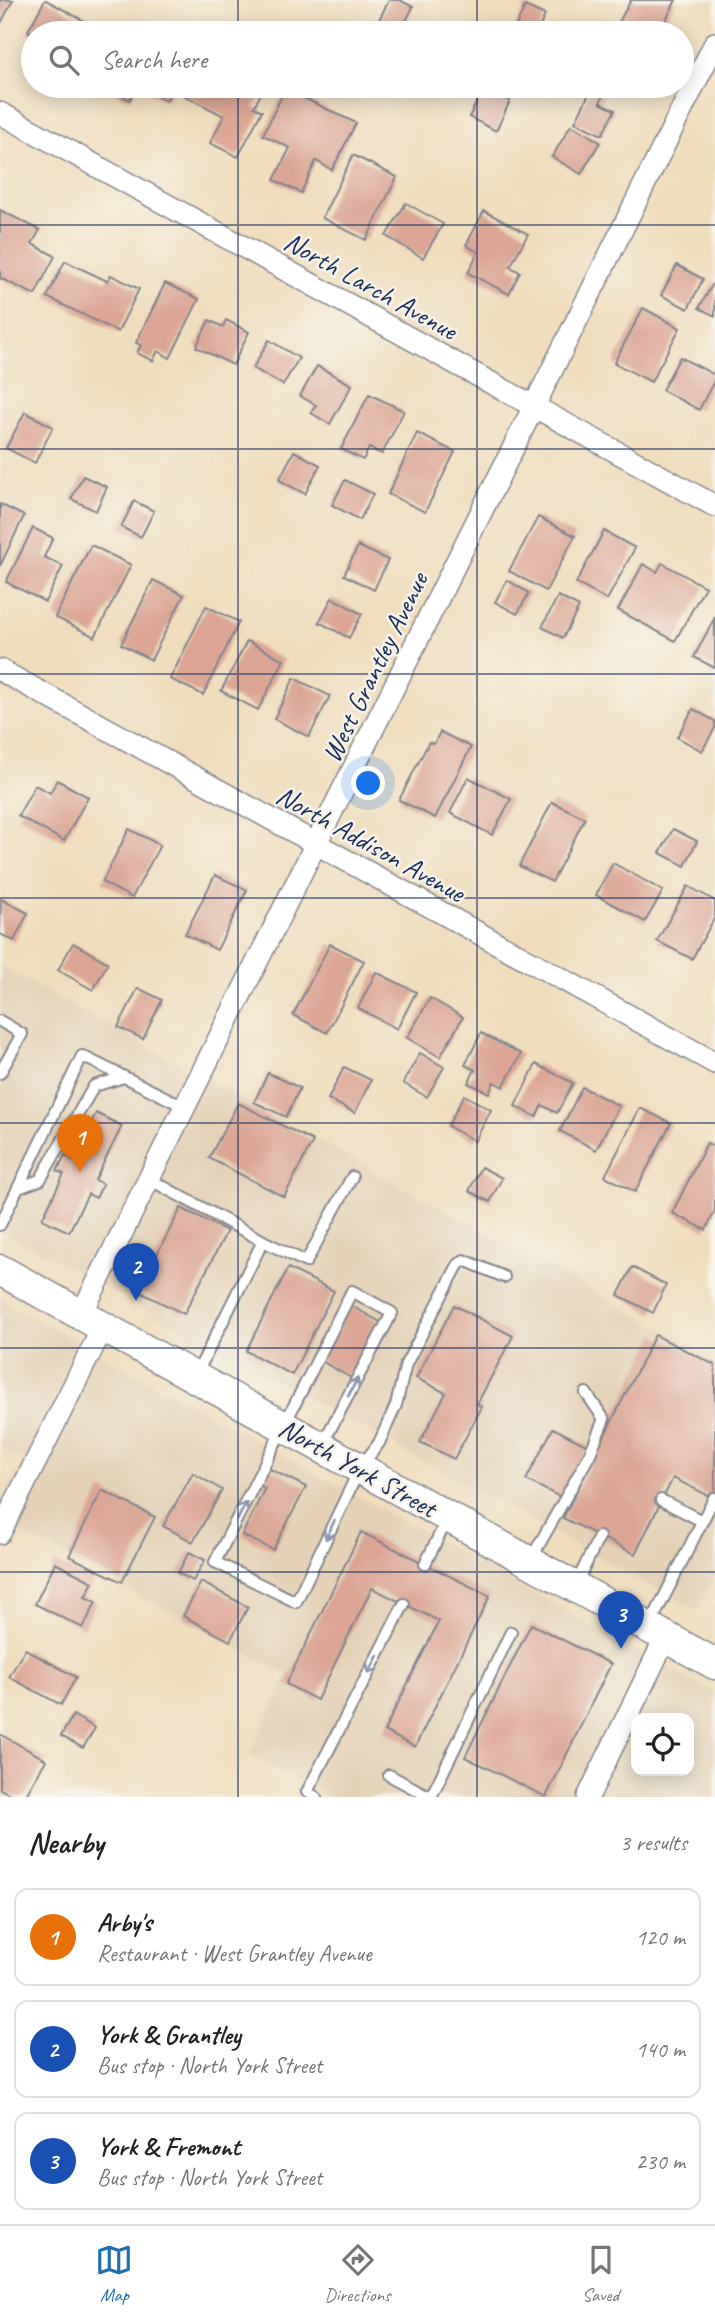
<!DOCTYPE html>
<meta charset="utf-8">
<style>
:root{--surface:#fff;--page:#f6f6f6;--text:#222;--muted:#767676;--line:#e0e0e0;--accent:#1f6fb2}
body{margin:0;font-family:Caveat,sans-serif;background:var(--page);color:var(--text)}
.controls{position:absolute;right:21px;bottom:21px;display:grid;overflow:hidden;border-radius:14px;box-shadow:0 4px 18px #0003}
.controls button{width:63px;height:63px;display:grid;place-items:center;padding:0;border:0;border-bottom:2px solid var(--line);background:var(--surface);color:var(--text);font:35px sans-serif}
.you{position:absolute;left:369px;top:784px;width:24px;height:24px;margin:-18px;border:5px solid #fff;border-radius:50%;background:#1a73e8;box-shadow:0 0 0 10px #1a73e833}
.badge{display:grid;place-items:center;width:46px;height:46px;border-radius:50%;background:var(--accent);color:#fff;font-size:23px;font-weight:700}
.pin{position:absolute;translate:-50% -58px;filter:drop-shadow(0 2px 4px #0008)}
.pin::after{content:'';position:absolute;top:37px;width:24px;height:21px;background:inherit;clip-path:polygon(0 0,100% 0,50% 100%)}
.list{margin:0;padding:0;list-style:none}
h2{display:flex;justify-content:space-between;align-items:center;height:91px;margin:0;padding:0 28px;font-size:30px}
h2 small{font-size:23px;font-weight:400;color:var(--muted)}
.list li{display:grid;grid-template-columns:46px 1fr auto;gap:21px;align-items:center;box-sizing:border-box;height:98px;margin:0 14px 14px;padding:0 14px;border:2px solid var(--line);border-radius:14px}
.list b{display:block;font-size:26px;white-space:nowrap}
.list p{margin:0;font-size:23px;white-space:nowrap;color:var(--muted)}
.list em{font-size:23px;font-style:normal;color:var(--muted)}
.icon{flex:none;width:38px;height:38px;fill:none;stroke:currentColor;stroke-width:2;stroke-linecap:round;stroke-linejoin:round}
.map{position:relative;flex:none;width:715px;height:1797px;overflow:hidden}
.search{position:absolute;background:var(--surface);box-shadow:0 4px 18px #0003;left:21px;right:21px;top:21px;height:77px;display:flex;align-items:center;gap:18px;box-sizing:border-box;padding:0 24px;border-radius:38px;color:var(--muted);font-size:26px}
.sheet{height:427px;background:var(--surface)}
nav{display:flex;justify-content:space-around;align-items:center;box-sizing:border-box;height:98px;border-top:2px solid var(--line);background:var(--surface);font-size:19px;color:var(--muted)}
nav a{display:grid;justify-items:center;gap:4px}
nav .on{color:var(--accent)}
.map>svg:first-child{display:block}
.built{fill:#e4d1b6;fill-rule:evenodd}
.building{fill:#dba694}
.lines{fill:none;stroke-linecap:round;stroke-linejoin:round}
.service-casing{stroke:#86868d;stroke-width:14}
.minor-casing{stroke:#86868d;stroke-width:24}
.secondary-casing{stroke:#86868d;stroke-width:33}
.service{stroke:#fff;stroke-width:10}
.minor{stroke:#fff;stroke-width:21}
.secondary{stroke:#fff;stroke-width:30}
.oneway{stroke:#8d97ae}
.grid{fill:none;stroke:#1b2f5e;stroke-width:2;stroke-opacity:0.55}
.labels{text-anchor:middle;stroke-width:5;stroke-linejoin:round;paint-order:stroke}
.street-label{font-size:28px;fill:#1b2f5e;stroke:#f7f3e8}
</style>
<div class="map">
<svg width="715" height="1797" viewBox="0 0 715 1797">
<rect width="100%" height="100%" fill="#f7f3e8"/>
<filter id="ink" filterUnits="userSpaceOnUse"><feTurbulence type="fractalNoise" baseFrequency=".0143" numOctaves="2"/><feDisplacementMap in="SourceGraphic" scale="14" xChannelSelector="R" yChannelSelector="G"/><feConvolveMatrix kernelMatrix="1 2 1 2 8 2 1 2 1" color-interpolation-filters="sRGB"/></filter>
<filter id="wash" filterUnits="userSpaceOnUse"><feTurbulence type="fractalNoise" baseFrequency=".00686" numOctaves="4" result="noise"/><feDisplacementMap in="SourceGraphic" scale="28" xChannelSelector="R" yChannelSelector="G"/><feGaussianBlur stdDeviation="1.57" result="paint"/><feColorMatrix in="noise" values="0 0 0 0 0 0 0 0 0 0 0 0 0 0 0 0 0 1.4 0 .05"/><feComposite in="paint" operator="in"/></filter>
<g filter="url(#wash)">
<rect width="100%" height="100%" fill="#f0ddbc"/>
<g class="built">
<polygon points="0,966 715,1358 715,1575 697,1611 0,1230"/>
<path d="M0,1299l715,395v103h-385l-81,-42 39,-80 -288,-154v-16l24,-44 -24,-13zM636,1718h53v53h-53z"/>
</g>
<g id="blocks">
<g class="building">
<polygon points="0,0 13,0 0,25"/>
<polygon points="45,0 46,0 106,33 33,35 28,31"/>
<polygon points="389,0 400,0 413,7 401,31 379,20"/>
<polygon points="631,0 676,0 659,33 613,33"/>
<polygon points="525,6 545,15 537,33 513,32"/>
<polygon points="134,24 153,33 130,33"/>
<polygon points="101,86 174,86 166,101 136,86 130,100"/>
<polygon points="187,86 265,86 254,107 262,111 238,157 210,143 224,116 183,95"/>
<polygon points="484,88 510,101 496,131 469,117"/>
<polygon points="285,89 356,123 332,170 316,161 301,193 274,180 290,148 263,135"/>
<polygon points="591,90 603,95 600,103 615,110 602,135 575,122"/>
<polygon points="571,125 600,142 581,174 552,157"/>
<polygon points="353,155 397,177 366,240 322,218"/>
<polygon points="406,203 443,224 423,258 386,236"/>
<polygon points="0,210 40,230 32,244 55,256 35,295 0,278"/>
<polygon points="484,211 528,234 510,267 520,272 509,294 468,273 478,252 466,245"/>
<polygon points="65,261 107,281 111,275 139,289 118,332 47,297"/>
<polygon points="677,265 703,279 688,309 661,295"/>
<polygon points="715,280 715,316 699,308"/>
<polygon points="165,283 199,299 170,358 158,351 153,361 137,353 141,345 136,343"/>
<polygon points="643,308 680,328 651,382 614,363"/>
<polygon points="209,320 223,327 226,320 249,332 233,365 196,347"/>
<polygon points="269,340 299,358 283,385 253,368"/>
<polygon points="680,357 715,375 715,379 699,410 662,390"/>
<polygon points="317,366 352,385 330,424 311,413 316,405 300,396"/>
<polygon points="369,394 404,411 382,454 369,448 363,460 341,449"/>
<polygon points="25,412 53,427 35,463 6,448"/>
<polygon points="417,433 455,452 425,512 388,494"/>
<polygon points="294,451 320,465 305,494 279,480"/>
<polygon points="83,476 107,487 96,511 71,499"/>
<polygon points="345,480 373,494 360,520 332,505"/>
<polygon points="134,501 154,511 141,537 121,527"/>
<polygon points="0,504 24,516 0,566"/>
<polygon points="538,517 575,536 546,591 509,571"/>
<polygon points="33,528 53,538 44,557 63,566 45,602 6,582"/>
<polygon points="604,531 635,548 607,600 576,583"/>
<polygon points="91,545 131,565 95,637 55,617"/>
<polygon points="358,546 388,560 374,590 344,575"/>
<polygon points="662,563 705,587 675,641 618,610 643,564 657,572"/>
<polygon points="153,580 184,595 151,660 121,644"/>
<polygon points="507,580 529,593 517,614 495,602"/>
<polygon points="558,596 579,607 563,638 542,627"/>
<polygon points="332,598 362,614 349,638 319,622"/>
<polygon points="206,606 239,622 203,695 170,679"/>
<polygon points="715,617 715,668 694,657"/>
<polygon points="247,641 284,660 258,710 221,691"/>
<polygon points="294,678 330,696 309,737 274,719"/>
<polygon points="693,709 715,721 715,728 702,751 677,737"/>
<polygon points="440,732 471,747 435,818 399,800 429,742 434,744"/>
<polygon points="468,777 511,799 492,835 450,813"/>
<polygon points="57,780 88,797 64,841 18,816 35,785 50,793"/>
<polygon points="552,802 585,818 552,882 519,866"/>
<polygon points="129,829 160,845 132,898 102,882"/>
<polygon points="673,829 697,841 685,866 660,853"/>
<polygon points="613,863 663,891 645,922 596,895"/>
<polygon points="215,875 247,890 217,950 185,934"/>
<polygon points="688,886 715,901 715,917 692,959 657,941"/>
<polygon points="1,899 28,913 14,941 0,934"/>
<polygon points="73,943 108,963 93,990 58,970"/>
<polygon points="330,944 364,961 327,1033 293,1015"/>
<polygon points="376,972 416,992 397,1029 358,1008"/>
<polygon points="138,988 162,1000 143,1039 118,1027"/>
<polygon points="430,998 463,1017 440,1057 407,1038"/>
<polygon points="481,1033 521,1054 503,1087 494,1082 489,1093 468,1083 475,1070 465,1065"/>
<polygon points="420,1053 444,1067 427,1097 403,1083"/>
<polygon points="536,1064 573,1083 557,1113 542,1105 536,1117 515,1106"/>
<polygon points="344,1067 371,1080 355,1113 328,1099"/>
<polygon points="268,1073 300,1088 286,1117 254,1102"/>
<polygon points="582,1087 619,1106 596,1150 560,1131"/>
<polygon points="464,1095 491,1110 475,1141 448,1126"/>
<polygon points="238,1103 313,1141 284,1197 209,1158"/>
<polygon points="640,1108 671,1123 635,1192 605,1176"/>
<polygon points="96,1113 122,1126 95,1180 103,1184 96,1198 88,1194 69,1232 42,1219 64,1174 57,1171 65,1155 73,1160"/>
<polygon points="707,1143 715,1147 715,1211 706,1230 672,1213"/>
<polygon points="481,1167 502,1178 490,1202 469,1191"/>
<polygon points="181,1208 227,1231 184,1314 138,1291"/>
<polygon points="632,1267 666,1285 653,1313 618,1295"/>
<polygon points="288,1268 334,1291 292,1375 246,1351"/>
<polygon points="350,1305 382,1323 351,1378 320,1360"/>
<polygon points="454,1305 513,1336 477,1404 482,1407 454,1459 420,1442 446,1393 416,1378"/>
<polygon points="655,1335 715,1365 715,1499 673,1478 635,1554 563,1518"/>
<polygon points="553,1428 590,1447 564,1499 526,1480"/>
<polygon points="268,1468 306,1487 273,1550 242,1535 265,1488 259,1485"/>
<polygon points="193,1473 222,1490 193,1542 163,1526"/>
<polygon points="102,1490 155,1517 122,1582 69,1556"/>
<polygon points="361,1532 490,1596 415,1747 384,1731 439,1621 372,1588 317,1700 286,1684"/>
<polygon points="189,1552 205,1560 193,1581 178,1573"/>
<polygon points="55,1563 93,1582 85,1597 96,1602 83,1628 35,1604"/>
<polygon points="201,1582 248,1607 230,1641 183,1616"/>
<polygon points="531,1624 611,1664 546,1797 465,1757"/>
<polygon points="25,1649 76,1677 61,1705 9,1677"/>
<polygon points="73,1715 95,1728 83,1748 61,1736"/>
<polygon points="0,1734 46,1760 25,1797 15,1797 0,1789"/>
</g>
</g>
</g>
<g filter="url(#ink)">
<use href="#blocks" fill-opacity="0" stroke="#86868d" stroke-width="2"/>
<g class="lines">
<g class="service-casing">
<g id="service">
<polyline points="0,1021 22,1034 0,1073"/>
<polyline points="149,1179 263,1241 196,1375"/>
<polyline points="18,1188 40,1180 94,1086 124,1077"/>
<polyline points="0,1225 82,1056 185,1107"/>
<polyline points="263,1241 306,1262 352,1177"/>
<polyline points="322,1445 392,1313 352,1291 215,1562 296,1602 360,1468 379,1443 396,1405 406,1364 458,1265 464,1260 504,1277"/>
<polyline points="661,1500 702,1521"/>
<polyline points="531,1559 589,1456 604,1419 586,1393"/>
<polyline points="425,1564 447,1520"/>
<polyline points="576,1584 599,1537"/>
<polyline points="650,1625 714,1498"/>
<polyline points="389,1775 430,1797"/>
<polyline points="316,1797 307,1792 404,1604"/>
<polyline points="431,1797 511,1632"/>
</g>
</g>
<g class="minor-casing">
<g id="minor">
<polyline points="0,113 715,506"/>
<polyline points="0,670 715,1063"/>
<polyline points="81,1315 715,43"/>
<polyline points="0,1533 103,1327"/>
<polyline points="588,1797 666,1637"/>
</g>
</g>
<g class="secondary-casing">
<polyline id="secondary" points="0,1270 715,1664"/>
</g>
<use href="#service" class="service"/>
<use href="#minor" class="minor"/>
<use href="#secondary" class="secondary"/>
</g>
<defs><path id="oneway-shaft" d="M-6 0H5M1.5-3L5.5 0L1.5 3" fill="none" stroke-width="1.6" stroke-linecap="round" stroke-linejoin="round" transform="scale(1.75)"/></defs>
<g class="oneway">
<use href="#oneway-shaft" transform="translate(353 1387) rotate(-62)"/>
<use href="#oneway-shaft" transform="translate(242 1511) rotate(-63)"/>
<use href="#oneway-shaft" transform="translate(330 1530) rotate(115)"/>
<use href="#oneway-shaft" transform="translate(373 1665) rotate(117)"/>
</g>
</g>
<path class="grid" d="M238,0v33M477,0v33M238,86v1711M477,86v1711M0,225h715M0,449h715M0,674h715M0,898h715M0,1123h715M0,1348h715M0,1572h715"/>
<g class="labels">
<g class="street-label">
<text transform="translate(371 285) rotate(29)" y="10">North Larch Avenue</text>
<text transform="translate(374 667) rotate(-64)" y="10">West Grantley Avenue</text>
<text transform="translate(371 843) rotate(29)" y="10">North Addison Avenue</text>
<text transform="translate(358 1467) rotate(29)" y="10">North York Street</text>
</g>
</g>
</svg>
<div class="controls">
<button><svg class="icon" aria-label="locate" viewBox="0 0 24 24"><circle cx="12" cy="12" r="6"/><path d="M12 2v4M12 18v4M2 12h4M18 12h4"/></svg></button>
</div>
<div class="you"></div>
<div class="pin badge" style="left:80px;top:1172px;background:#e8710a">1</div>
<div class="pin badge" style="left:136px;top:1301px;background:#1a4fb4">2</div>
<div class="pin badge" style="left:621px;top:1649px;background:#1a4fb4">3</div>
<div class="search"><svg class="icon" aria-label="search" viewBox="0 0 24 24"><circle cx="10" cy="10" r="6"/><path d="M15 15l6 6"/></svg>Search here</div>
</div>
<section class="sheet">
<h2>Nearby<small>3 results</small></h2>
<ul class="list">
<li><span class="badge" style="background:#e8710a">1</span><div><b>Arby's</b><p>Restaurant · West Grantley Avenue</p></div><em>120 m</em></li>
<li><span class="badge" style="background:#1a4fb4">2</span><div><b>York &amp; Grantley</b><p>Bus stop · North York Street</p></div><em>140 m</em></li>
<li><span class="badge" style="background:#1a4fb4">3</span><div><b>York &amp; Fremont</b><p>Bus stop · North York Street</p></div><em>230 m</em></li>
</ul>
</section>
<nav>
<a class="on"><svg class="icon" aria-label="map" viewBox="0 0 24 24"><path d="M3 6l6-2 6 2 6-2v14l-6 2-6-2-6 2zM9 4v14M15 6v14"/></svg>Map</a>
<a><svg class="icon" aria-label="directions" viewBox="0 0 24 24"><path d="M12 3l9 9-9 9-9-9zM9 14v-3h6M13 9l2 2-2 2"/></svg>Directions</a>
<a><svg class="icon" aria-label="saved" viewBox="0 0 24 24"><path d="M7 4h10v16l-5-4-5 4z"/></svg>Saved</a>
</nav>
